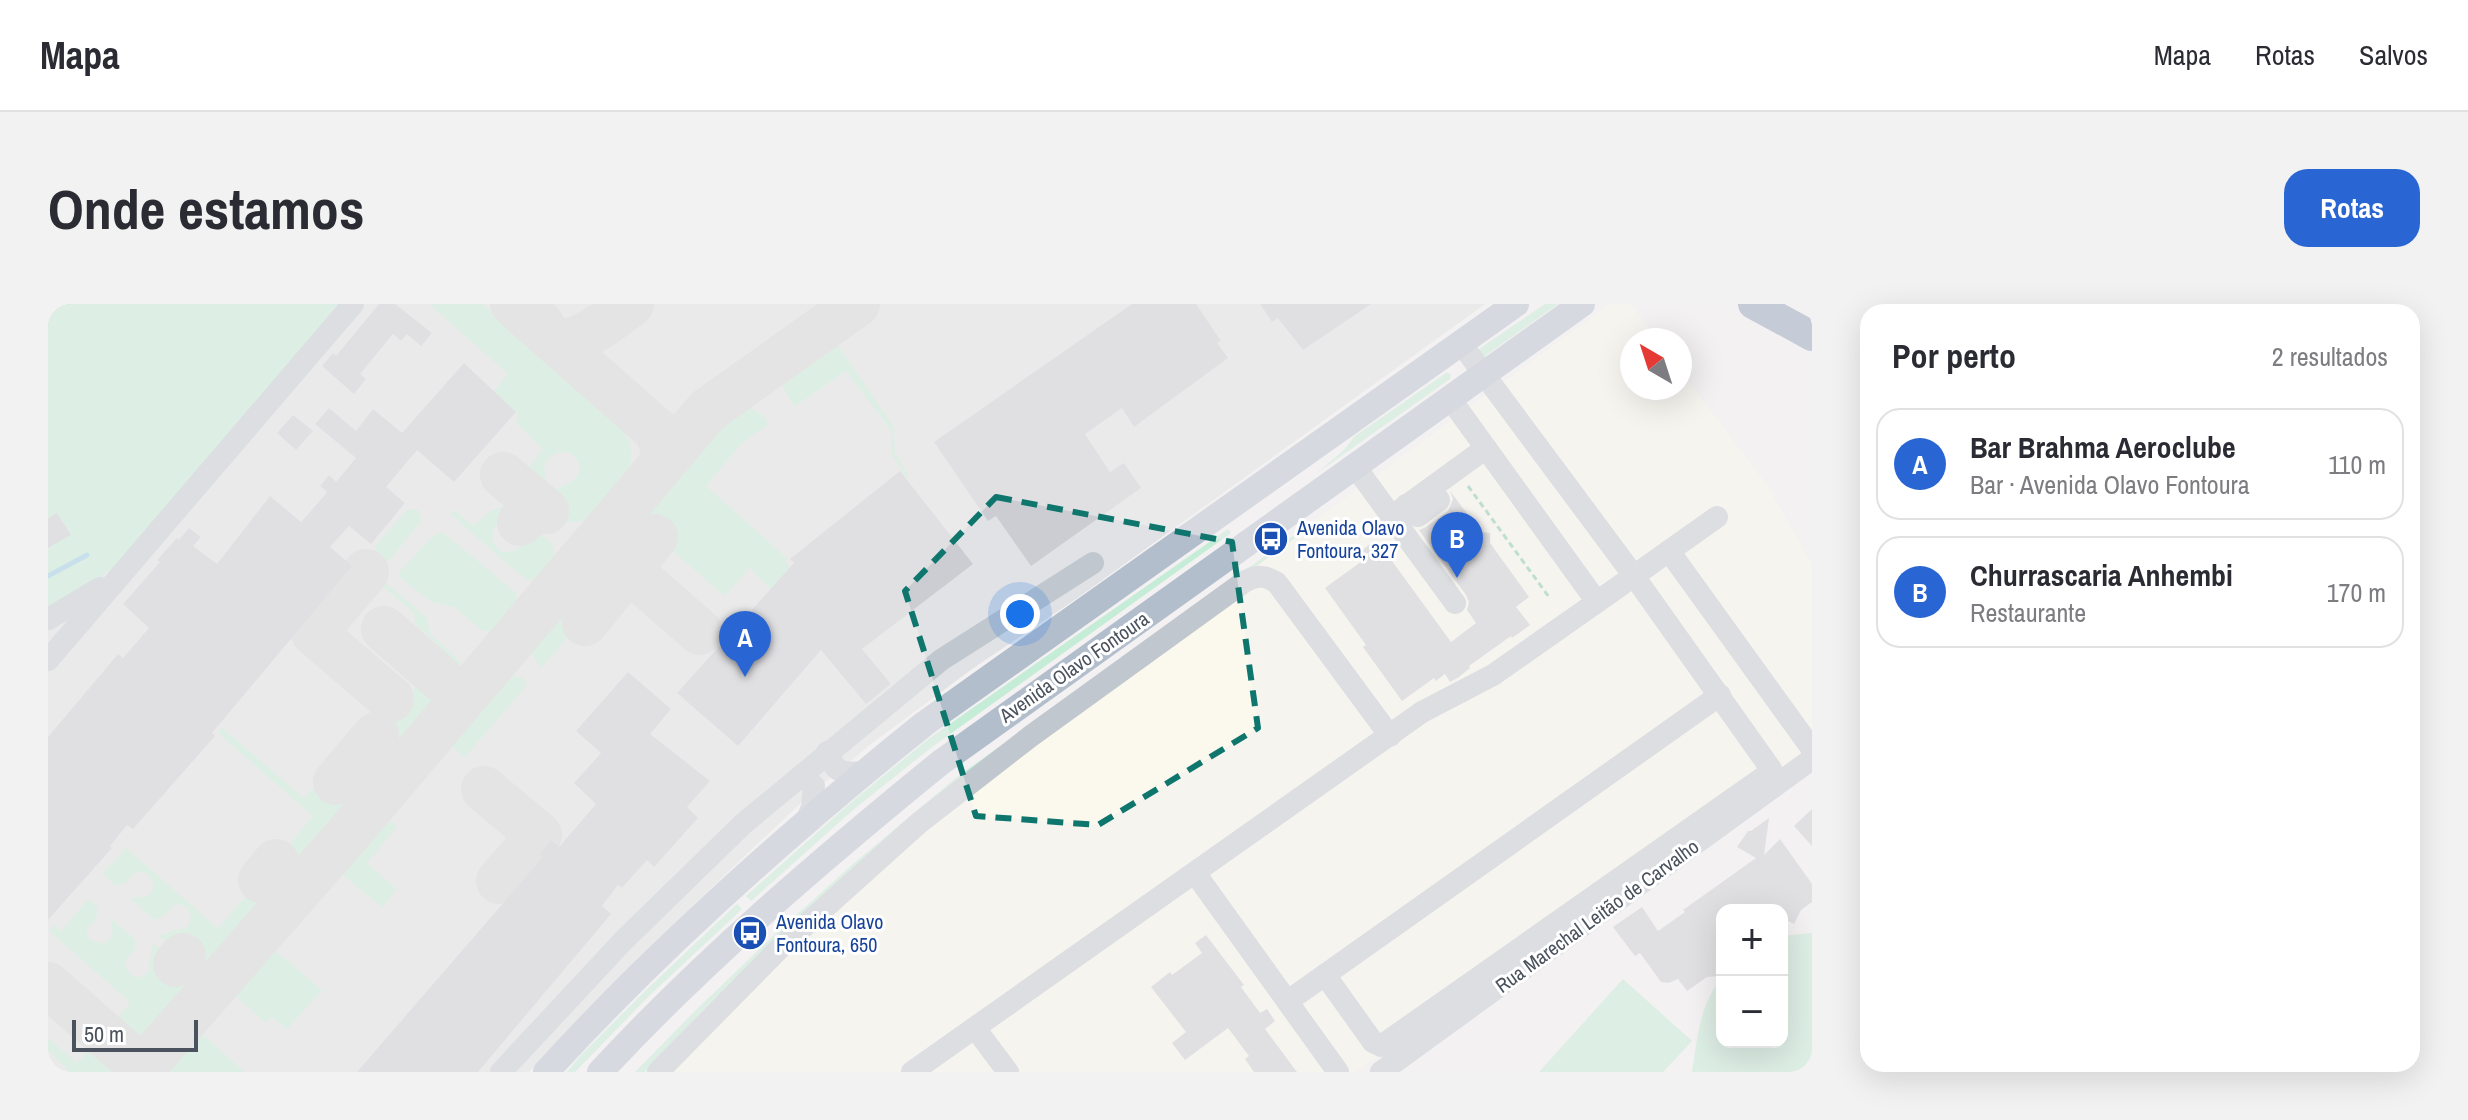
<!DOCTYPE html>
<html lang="pt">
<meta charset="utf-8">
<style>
:root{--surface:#fff;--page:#f2f2f3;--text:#2b2b33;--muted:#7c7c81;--line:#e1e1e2;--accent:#2a65d4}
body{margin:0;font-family:"Archivo Narrow",sans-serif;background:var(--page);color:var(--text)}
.controls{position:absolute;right:24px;bottom:24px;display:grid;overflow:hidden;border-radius:16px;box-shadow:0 8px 32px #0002}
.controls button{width:72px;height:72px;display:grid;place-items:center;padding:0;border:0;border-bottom:2px solid var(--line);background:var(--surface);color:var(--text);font:40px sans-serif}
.compass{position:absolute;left:1572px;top:24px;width:72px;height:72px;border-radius:50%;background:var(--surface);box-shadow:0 8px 32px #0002;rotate:321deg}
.scale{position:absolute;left:24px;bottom:20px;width:126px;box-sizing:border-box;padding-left:8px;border:4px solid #4a525d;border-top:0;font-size:22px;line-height:28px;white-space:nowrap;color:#4a525d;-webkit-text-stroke:6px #fff;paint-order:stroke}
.you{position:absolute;left:972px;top:310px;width:28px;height:28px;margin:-20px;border:6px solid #fff;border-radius:50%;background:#1a73e8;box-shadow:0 0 0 12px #1a73e833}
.badge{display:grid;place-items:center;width:52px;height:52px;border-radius:50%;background:var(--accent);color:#fff;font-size:26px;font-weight:700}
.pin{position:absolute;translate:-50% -66px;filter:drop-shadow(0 2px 4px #0008)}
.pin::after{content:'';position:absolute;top:42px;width:28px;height:24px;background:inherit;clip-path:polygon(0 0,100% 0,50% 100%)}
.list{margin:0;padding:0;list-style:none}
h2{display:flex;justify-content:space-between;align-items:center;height:104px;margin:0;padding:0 32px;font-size:34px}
h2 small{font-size:26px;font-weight:400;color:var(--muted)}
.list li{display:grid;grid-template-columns:52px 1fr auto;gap:24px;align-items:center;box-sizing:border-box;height:112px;margin:0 16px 16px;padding:0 16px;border:2px solid var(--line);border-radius:24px}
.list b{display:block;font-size:30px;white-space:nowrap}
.list p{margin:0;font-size:26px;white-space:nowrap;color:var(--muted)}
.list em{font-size:26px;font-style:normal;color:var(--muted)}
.map{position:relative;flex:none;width:1764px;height:768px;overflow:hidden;border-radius:24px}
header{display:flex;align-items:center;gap:48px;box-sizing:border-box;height:112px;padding:0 40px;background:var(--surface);border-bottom:2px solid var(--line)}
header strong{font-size:38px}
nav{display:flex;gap:44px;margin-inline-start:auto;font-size:28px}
.intro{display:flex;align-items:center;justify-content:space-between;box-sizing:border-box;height:192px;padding:0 48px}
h1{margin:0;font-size:56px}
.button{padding:20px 36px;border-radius:24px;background:var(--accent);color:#fff;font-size:28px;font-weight:700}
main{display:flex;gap:48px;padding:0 48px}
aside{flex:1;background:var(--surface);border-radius:24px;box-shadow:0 8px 32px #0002}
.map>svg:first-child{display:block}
.commercial{fill:#fbf8ed}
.airport{fill:#e0e2e5}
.green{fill:#c4ecd7}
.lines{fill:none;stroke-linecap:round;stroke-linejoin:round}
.stream{stroke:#96cde5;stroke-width:5}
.taxiway{stroke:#d4d4d6;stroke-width:46}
.building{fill:#cbcdd3}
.path{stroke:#7fc7aa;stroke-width:3;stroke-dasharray:6 4;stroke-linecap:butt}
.minor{stroke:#c0c7ce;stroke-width:22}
.major{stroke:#b3becd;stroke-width:26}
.highway{stroke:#8e9fbb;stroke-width:30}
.marked{fill:none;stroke:#0f766e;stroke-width:6;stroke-dasharray:16 10;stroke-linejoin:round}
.labels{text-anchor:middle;stroke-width:6;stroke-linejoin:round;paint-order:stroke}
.transit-label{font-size:20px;fill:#164399;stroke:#fff;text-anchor:start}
.street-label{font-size:20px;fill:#4a525d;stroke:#fff}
</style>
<header>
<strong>Mapa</strong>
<nav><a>Mapa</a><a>Rotas</a><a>Salvos</a></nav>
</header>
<div class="intro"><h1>Onde estamos</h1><a class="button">Rotas</a></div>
<main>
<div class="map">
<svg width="1764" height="768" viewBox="0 0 1764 768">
<rect width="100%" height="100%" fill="#f3f1f1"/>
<polygon class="commercial" points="1562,0 1582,0 1609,36 1584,36 1584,84 1632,84 1632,66 1720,182 1764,261 1764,446 1307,768 597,768 655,706 727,636 911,476 1260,225 1259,222"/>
<polygon class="airport" points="0,0 1437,0 1028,295 924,365 823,440 759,493 618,627 481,768 0,768"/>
<g class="green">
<polygon points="0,0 296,0 66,263 0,310"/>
<path d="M381,0h54l134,117c34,42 2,65 -26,98l-21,4 -23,-19c5,-22 31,-17 32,-35 0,-21 -26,-23 -35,-3l2,13 -10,13 -3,1 -6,-13v-10l16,-21 -28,-27 4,-6 -25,-25 14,-17z"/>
<polygon points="1497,0 1510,0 1434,54 1428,47"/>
<polygon points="787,37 845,122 847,149 861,172 858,173 843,149 843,126 798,67 746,103 731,76"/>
<polygon points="1398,69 1403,70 1402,75 1269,169 1295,147 1307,132"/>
<polygon points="696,100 716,112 720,121 694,139 658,182 740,255 737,258 742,264 723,285 702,264 677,292 588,216 670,119"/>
<path d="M455,203h9l5,6 -5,6c-20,0 -26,19 -12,32 17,4 28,-6 24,-22l6,-5 22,20 4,17 -16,20 -15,-2 -75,-65 4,-4 20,16 17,-16z"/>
<polygon points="360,205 370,206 374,216 342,256 336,257 326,249 327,242"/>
<polygon points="1259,222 1261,224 911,476 727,636 655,706 597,768 587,768 651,703 724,633 805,560 909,473"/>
<polygon points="1180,225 1183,229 884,443 805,506 703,597 698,592 800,501 879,436"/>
<polygon points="395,228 468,289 470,302 447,329 433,326 406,303 384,298 352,274 352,267 384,233"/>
<path d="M311,256l67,57 5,18 22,19 11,12 -1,4c-16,0 -30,-11 -28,-28l-20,-18 -1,-11 -58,-49z"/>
<polygon points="515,304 533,318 493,364 481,345"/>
<polygon points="459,371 475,374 479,381 416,454 401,440"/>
<path d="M374,376l10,10 3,13 -35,41c-14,2 -24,-6 -28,-19l3,-9 21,-24 9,7z"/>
<polygon points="174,424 256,494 270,479 280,474 289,478 299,489 300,504 248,564 236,562 230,554 265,512 170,429"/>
<polygon points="338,514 349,523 319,559 349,586 334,603 291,568"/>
<path d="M78,544l92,80 35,-40 10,-1 6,5 1,8 -56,66 -8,6h-4l-43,-36 15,-6 13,-2 4,-9c0,-10 -6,-16 -16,-14l-9,9 -12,6 -24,-22c5,-1 10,0 14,-1 22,-6 -1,-43 -17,-15l-11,4 -14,-12z"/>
<path d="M40,595l10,8 -2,12 -8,8 -1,9 3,4 13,4c13,-6 7,-13 9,-24l24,20 -2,12c-15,9 -9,25 8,25l6,-5 5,-29 42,38 -1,8 -46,52c-13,1 -27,-10 -29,-24l11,-15 -81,-71 5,-6 7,6z"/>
<polygon points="689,600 694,605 601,692 527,768 519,768 533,751 596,688"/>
<path d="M1764,629v139h-120c5,-31 8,-70 30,-94v64h60v-106z"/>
<polygon points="221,644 229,648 274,686 239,725 223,713 218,719 184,689 184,684 213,649"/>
<polygon points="1575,675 1644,737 1615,768 1491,768"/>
<polygon points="148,725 197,768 111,768"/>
<polygon points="0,734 29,759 42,745 51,745 67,759 70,768 22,768 0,746"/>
</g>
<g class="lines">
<polyline class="stream" points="0,272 39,251"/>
<g class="taxiway">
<polyline points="465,0 609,127 615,141 614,159"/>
<path d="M493,20c17,42 71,-6 90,-20"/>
<polyline points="455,171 498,207 484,208 472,219"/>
<polyline points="581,266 652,328"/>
<polyline points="318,268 266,329 343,395"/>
<polyline points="537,319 607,233"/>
<polyline points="336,325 393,375"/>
<polyline points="288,478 328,431"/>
<polyline points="436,485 491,531 451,577"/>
<polyline points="213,576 228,558"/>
<polyline points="128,660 135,652"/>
<polyline points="0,681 84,755"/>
<polyline points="91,768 301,529 660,106 809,0"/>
</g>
</g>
<g class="building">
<polygon points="331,0 347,0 384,29 373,42 359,30 353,37 345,30 312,70 318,75 306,90 274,62 285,49 288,52"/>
<polygon points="1084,0 1148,0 1173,37 1169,39 1180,54 1086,123 1074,104 1037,130 1062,168 1076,159 1093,184 983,262 948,212 940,217 886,138"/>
<polygon points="1212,0 1323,0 1255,46 1230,14 1224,18"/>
<polygon points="416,59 468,108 406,178 369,146 338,183 357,199 323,240 301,222 282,243 304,262 164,429 167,432 85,525 79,521 62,542 64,544 0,616 0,433 70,350 75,354 101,324 75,300 112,258 109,256 129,234 131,236 141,224 153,233 145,242 169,260 222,192 253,218 277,191 279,188 272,182 281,171 288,178 308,154 267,120 281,104 308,127 325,105 354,129"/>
<polygon points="245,111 265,127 248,146 229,129"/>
<polygon points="852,167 925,260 814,345 843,380 818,400 773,346 690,442 629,389 746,259 742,255"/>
<polygon points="1402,187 1433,228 1442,229 1442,239 1481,293 1468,303 1482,321 1464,334 1463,332 1421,362 1422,364 1411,373 1402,378 1397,370 1388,377 1386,374 1354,397 1315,343 1318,341 1277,284 1314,257 1309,250 1326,237 1334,248 1336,246 1403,338 1428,319 1419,306 1421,298 1418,291 1371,226 1378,223 1400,207 1405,195"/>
<polygon points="9,209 23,231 0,244 0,214"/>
<polygon points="580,368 623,405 602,430 662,477 639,503 650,514 606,563 599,556 574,584 570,581 554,602 563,610 430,768 309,768 495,553 492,550 503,536 511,543 548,500 526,479 553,449 528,427"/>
<polygon points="1764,505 1764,542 1746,522"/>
<polygon points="1721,514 1716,551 1732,535 1764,580 1764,598 1753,606 1746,620 1734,614 1734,606 1674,606 1674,642 1672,642 1674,672 1659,673 1639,687 1630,675 1621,679 1613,678 1592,649 1587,652 1565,623 1594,603 1610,627 1637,608 1635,606 1708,554 1689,543 1700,527 1703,527"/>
<polygon points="1158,631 1196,681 1193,683 1212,709 1219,705 1227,717 1217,725 1249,768 1206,768 1197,755 1201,752 1180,724 1137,756 1124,739 1138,728 1103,683 1122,668 1124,671 1154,649 1147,639"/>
</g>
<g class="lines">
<polyline class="path" points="1420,182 1501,293"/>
<g class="minor">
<polyline points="1306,161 1407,299"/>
<polyline points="1358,201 1366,211 1370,212 1391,196"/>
<polyline points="1343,213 1438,144"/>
<polyline points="1621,247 1764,445"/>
<polyline points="1549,298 1669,213"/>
<polyline points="0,315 52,284"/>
<polyline points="0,356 305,0"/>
<path d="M779,448c10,23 14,21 37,20"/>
<polyline points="753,472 766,482 764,503 758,518"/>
<polyline points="1147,569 1290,768"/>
<polyline points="1277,671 1325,738 1333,742 1720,470 1723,465 1586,272 1412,38"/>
<polyline points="1240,697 1672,391"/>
<polyline points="927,724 960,768"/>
<polyline points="453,768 575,637 695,520 893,356 1045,259"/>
<path d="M610,768l122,-124 139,-125 112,-87 213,-154c13,-7 21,-7 33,1l113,153"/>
<polyline points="864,768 1374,408 1445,371 1549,298 1401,93"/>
<polyline points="1333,768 1764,455"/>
</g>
<g class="major">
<path d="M498,768c116,-127 245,-241 378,-348l592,-420"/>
<path d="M552,768c105,-113 221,-212 340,-309l642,-459"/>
</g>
<polyline class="highway" points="1705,0 1764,32"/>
</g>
<path d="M0 0H1764V768H0ZM948,193l236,45 26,186 -160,97 -122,-9 -71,-225z" fill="#f3f1f1" fill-opacity=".55" fill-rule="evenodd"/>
<path class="marked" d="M948,193l236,45 26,186 -160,97 -122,-9 -71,-225z"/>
<defs>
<g id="bus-disc" transform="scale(1.8)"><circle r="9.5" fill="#1a4fb4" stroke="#fff"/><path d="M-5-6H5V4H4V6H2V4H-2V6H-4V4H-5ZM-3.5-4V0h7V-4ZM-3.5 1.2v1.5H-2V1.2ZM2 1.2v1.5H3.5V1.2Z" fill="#fff"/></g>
</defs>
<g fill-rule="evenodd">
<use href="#bus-disc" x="1223" y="235"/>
<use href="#bus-disc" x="702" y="629"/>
</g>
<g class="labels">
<g class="transit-label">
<text x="1249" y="231">Avenida Olavo<tspan x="1249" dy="23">Fontoura, 327</tspan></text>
<text x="728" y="625">Avenida Olavo<tspan x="728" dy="23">Fontoura, 650</tspan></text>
</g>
<g class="street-label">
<text transform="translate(1026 363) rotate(-35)" y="7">Avenida Olavo Fontoura</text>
<text transform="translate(1549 612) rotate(-36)" y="7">Rua Marechal Leitão de Carvalho</text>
</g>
</g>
</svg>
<div class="controls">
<button>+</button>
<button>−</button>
</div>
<svg class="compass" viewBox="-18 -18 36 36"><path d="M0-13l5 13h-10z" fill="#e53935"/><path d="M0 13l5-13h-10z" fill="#7c7c81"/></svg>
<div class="scale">50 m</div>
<div class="you"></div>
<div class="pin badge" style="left:697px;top:373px">A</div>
<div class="pin badge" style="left:1409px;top:274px">B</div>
</div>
<aside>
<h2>Por perto<small>2 resultados</small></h2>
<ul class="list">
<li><span class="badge">A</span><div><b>Bar Brahma Aeroclube</b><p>Bar · Avenida Olavo Fontoura</p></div><em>110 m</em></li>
<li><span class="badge">B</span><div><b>Churrascaria Anhembi</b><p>Restaurante</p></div><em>170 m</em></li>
</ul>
</aside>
</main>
